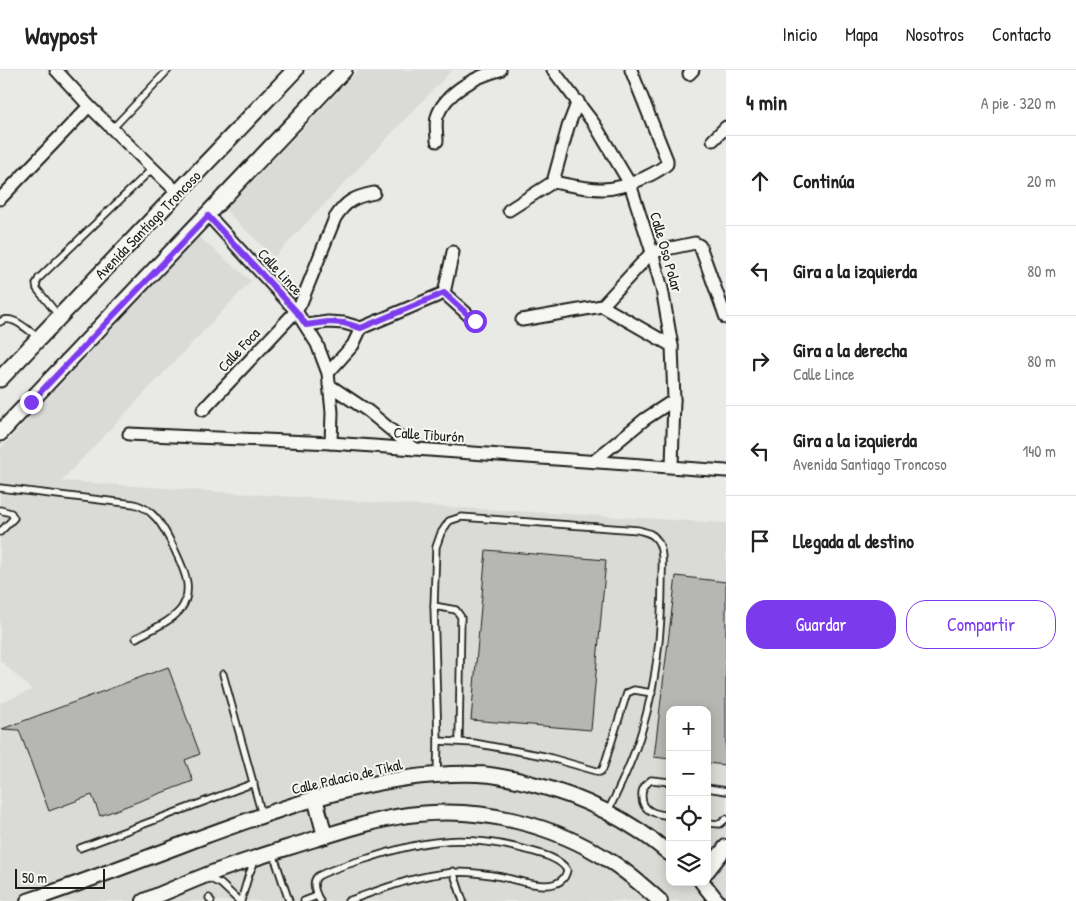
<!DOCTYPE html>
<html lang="es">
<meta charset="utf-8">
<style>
:root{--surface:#fff;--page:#f6f6f6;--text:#222;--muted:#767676;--line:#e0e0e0;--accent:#7c3aed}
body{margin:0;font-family:"Patrick Hand",sans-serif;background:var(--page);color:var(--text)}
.controls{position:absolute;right:15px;bottom:15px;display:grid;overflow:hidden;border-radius:10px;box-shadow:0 2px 12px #0003}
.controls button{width:45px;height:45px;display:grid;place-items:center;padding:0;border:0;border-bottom:1px solid var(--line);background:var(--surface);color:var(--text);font:25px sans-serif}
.scale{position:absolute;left:15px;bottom:12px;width:90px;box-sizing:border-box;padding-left:5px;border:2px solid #1c1c1c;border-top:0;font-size:14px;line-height:18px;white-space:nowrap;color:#1c1c1c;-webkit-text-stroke:4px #f6f6f2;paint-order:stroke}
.stop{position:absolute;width:15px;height:15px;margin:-11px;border:4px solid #7c3aed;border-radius:50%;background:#fff}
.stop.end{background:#7c3aed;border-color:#fff;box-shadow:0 1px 5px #0008}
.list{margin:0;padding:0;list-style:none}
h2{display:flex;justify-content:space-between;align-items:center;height:65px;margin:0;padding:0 20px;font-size:21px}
h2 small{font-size:16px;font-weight:400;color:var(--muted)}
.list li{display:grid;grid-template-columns:32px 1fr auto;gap:15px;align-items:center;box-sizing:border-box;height:90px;padding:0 20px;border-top:1px solid var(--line)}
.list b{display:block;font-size:19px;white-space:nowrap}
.list p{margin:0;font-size:16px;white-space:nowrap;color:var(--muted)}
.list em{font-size:16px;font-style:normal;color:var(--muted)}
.actions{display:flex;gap:10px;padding:15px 20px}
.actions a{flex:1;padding:11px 0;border:1px solid var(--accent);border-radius:20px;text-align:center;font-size:18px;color:var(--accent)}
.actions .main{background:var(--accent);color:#fff}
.icon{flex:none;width:28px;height:28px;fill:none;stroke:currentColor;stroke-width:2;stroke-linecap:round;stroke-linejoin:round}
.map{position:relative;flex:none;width:726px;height:831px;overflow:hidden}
header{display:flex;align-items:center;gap:30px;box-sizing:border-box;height:70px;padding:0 25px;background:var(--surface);border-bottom:1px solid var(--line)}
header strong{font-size:24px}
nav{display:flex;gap:28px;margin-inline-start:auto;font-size:18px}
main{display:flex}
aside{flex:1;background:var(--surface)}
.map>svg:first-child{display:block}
.built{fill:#dadad6;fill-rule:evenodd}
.building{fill:#b6b6b3;stroke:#1c1c1c}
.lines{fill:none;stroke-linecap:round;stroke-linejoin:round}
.service-casing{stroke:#1c1c1c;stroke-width:9}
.minor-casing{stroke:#1c1c1c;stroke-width:15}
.tertiary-casing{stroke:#1c1c1c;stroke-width:18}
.secondary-casing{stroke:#1c1c1c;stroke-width:19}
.service{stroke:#f6f6f2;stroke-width:5.5}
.minor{stroke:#f6f6f2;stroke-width:11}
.tertiary{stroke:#f6f6f2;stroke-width:14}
.secondary{stroke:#f6f6f2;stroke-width:15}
.route{stroke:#7c3aed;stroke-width:6}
.labels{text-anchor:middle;stroke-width:4;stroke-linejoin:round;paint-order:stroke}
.street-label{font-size:15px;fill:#1c1c1c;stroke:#f6f6f2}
</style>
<header>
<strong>Waypost</strong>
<nav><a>Inicio</a><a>Mapa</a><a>Nosotros</a><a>Contacto</a></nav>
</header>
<main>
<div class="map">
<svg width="726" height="831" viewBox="0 0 726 831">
<rect width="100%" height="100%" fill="#e9e9e5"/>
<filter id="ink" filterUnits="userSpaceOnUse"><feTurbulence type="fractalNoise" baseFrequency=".02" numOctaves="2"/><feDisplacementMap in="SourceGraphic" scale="10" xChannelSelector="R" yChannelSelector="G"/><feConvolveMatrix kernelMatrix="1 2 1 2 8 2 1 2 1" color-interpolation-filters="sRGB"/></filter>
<g filter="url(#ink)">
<g class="built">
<polygon points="359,0 452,0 274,187 225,140"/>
<path d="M199,167l52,44 -190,200 366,25 299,17v378h-726v-198l32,-13 -32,-30v-211zM670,640h37v172h-37z"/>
</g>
<g class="building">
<polygon points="486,480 606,490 591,660 471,650"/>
<polygon points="676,506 726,512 726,695 707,693 707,640 670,640 670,689 654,687"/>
<polygon points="168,597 200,684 185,690 193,711 100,746 92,725 49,741 19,660 2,659"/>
</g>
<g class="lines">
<g class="service-casing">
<g id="service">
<polyline points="112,59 168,0"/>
<polyline points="58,245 37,219 36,214 39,208 152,99"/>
<path d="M0,252c12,-9 28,9 38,15"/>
<path d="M0,418l134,16c8,2 16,7 22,14 10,11 29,51 31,65 1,9 -1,19 -6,26 -10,13 -31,21 -45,29"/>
<polyline points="0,440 11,443 14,448 0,462"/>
<polyline points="434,536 456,540 461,547 459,671"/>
<polyline points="223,604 262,745"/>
<polyline points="438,671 474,673 544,686 600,702 603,699 627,623 634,620 652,623"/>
<path d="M437,704l1,-33 -4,-135 2,-59 5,-14 8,-12 12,-4 177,13c7,2 15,3 19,10 7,10 5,26 5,38 0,51 -5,102 -20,152 -8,28 -21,55 -34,81"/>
<path d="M670,712l-19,-2c-6,5 -10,9 -9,17 0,15 15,17 28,19"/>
<polyline points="707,718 726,721"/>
<polyline points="707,753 720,754 726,749"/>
<polyline points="80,778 254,713"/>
<polyline points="273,783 289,831"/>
<polyline points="453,801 463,831"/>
<polyline points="206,807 221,814 239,831"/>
<polyline points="209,828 211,831"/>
<polyline points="241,831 249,804 255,791"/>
<polyline points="304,831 317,826"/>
<path d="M320,831c-4,-7 -9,-19 -2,-25 16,-8 33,-13 51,-18 61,-20 99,-24 162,-7 11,3 30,8 36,19 -5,27 -48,10 -65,7 -9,-2 -18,-3 -27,-4 -42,-5 -87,14 -127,28"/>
</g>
</g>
<g class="minor-casing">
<g id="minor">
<polyline points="56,0 89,36 178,123"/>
<polyline points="553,0 595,55 630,114 652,182 662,219 672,276 674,330 672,396"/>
<polyline points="689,4 693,0"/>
<polyline points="713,70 726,57"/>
<path d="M437,71c0,-8 -2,-17 0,-24 8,-25 40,-41 63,-47"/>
<polyline points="553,112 568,57 578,31"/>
<polyline points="0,129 89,36"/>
<path d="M509,140l44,-28c37,7 55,13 91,-4 8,-4 17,-8 23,-14v-4l-36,-90"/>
<polyline points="208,145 296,241 317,274 328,303 332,342 331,373"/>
<polyline points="444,223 475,251"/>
<polyline points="602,236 672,276"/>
<polyline points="522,250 602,236 652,182 695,173 700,176 726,248"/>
<polyline points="306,255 328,252 344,253 361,258 444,223 453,182"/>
<polyline points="328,303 353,275 361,258"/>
<polyline points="329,315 368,341 414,379"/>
<path d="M203,340l93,-99 5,-8 34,-85c11,-17 19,-21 39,-25"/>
<polyline points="129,364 331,373 726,401"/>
<polyline points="594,391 645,349 674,330"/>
</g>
</g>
<g class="tertiary-casing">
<g id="tertiary">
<polyline points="315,728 325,766"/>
<polyline points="707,801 726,777"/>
<polyline points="702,812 717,831"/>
<path d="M28,831c59,-20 116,-42 174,-64 88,-32 181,-66 275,-63 17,0 36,5 52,9 52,13 100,36 141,71"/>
<path d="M144,831c20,-8 40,-17 60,-25 36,-14 74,-25 111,-37 34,-10 68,-22 103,-25 65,-7 137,11 192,47 18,11 34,26 50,40"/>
</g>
</g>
<g class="secondary-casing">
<g id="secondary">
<polyline points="0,309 295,0"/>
<polyline points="0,363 344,0"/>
</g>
</g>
<use href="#service" class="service"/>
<use href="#minor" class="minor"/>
<use href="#tertiary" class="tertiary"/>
<use href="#secondary" class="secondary"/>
</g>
</g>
<g class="lines" filter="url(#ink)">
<polyline class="route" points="31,332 208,146 296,241 306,255 328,252 344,253 361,258 444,223 475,251"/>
</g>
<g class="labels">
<g class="street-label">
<text transform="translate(148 155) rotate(-46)" y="5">Avenida Santiago Troncoso</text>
<text transform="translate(666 182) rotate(74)" y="5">Calle Oso Polar</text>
<text transform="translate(280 202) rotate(47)" y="5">Calle Lince</text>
<text transform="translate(239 280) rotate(-47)" y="5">Calle Foca</text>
<text transform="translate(429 365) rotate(4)" y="5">Calle Tiburón</text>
<text transform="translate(347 707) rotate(-13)" y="5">Calle Palacio de Tikal</text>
</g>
</g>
</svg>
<div class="controls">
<button>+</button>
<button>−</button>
<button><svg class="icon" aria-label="locate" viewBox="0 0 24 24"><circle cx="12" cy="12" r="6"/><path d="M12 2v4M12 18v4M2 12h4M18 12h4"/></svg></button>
<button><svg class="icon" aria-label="layers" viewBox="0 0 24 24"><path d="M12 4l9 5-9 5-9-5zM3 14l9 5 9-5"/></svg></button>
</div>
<div class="scale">50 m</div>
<div class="stop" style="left:475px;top:251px"></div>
<div class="stop end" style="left:31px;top:332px"></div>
</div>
<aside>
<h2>4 min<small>A pie · 320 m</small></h2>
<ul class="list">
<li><svg class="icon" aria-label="ahead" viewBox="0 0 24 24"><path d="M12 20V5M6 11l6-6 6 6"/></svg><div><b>Continúa</b></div><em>20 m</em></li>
<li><svg class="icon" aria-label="left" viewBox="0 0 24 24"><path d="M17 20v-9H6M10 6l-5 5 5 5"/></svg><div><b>Gira a la izquierda</b></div><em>80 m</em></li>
<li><svg class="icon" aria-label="right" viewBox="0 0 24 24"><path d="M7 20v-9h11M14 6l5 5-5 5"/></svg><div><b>Gira a la derecha</b><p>Calle Lince</p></div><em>80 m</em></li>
<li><svg class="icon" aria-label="left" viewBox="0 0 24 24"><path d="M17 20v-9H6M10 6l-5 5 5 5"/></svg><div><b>Gira a la izquierda</b><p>Avenida Santiago Troncoso</p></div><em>140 m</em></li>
<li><svg class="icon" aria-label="arrive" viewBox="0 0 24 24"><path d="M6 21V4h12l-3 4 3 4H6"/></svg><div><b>Llegada al destino</b></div></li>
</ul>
<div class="actions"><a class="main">Guardar</a><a>Compartir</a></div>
</aside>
</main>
